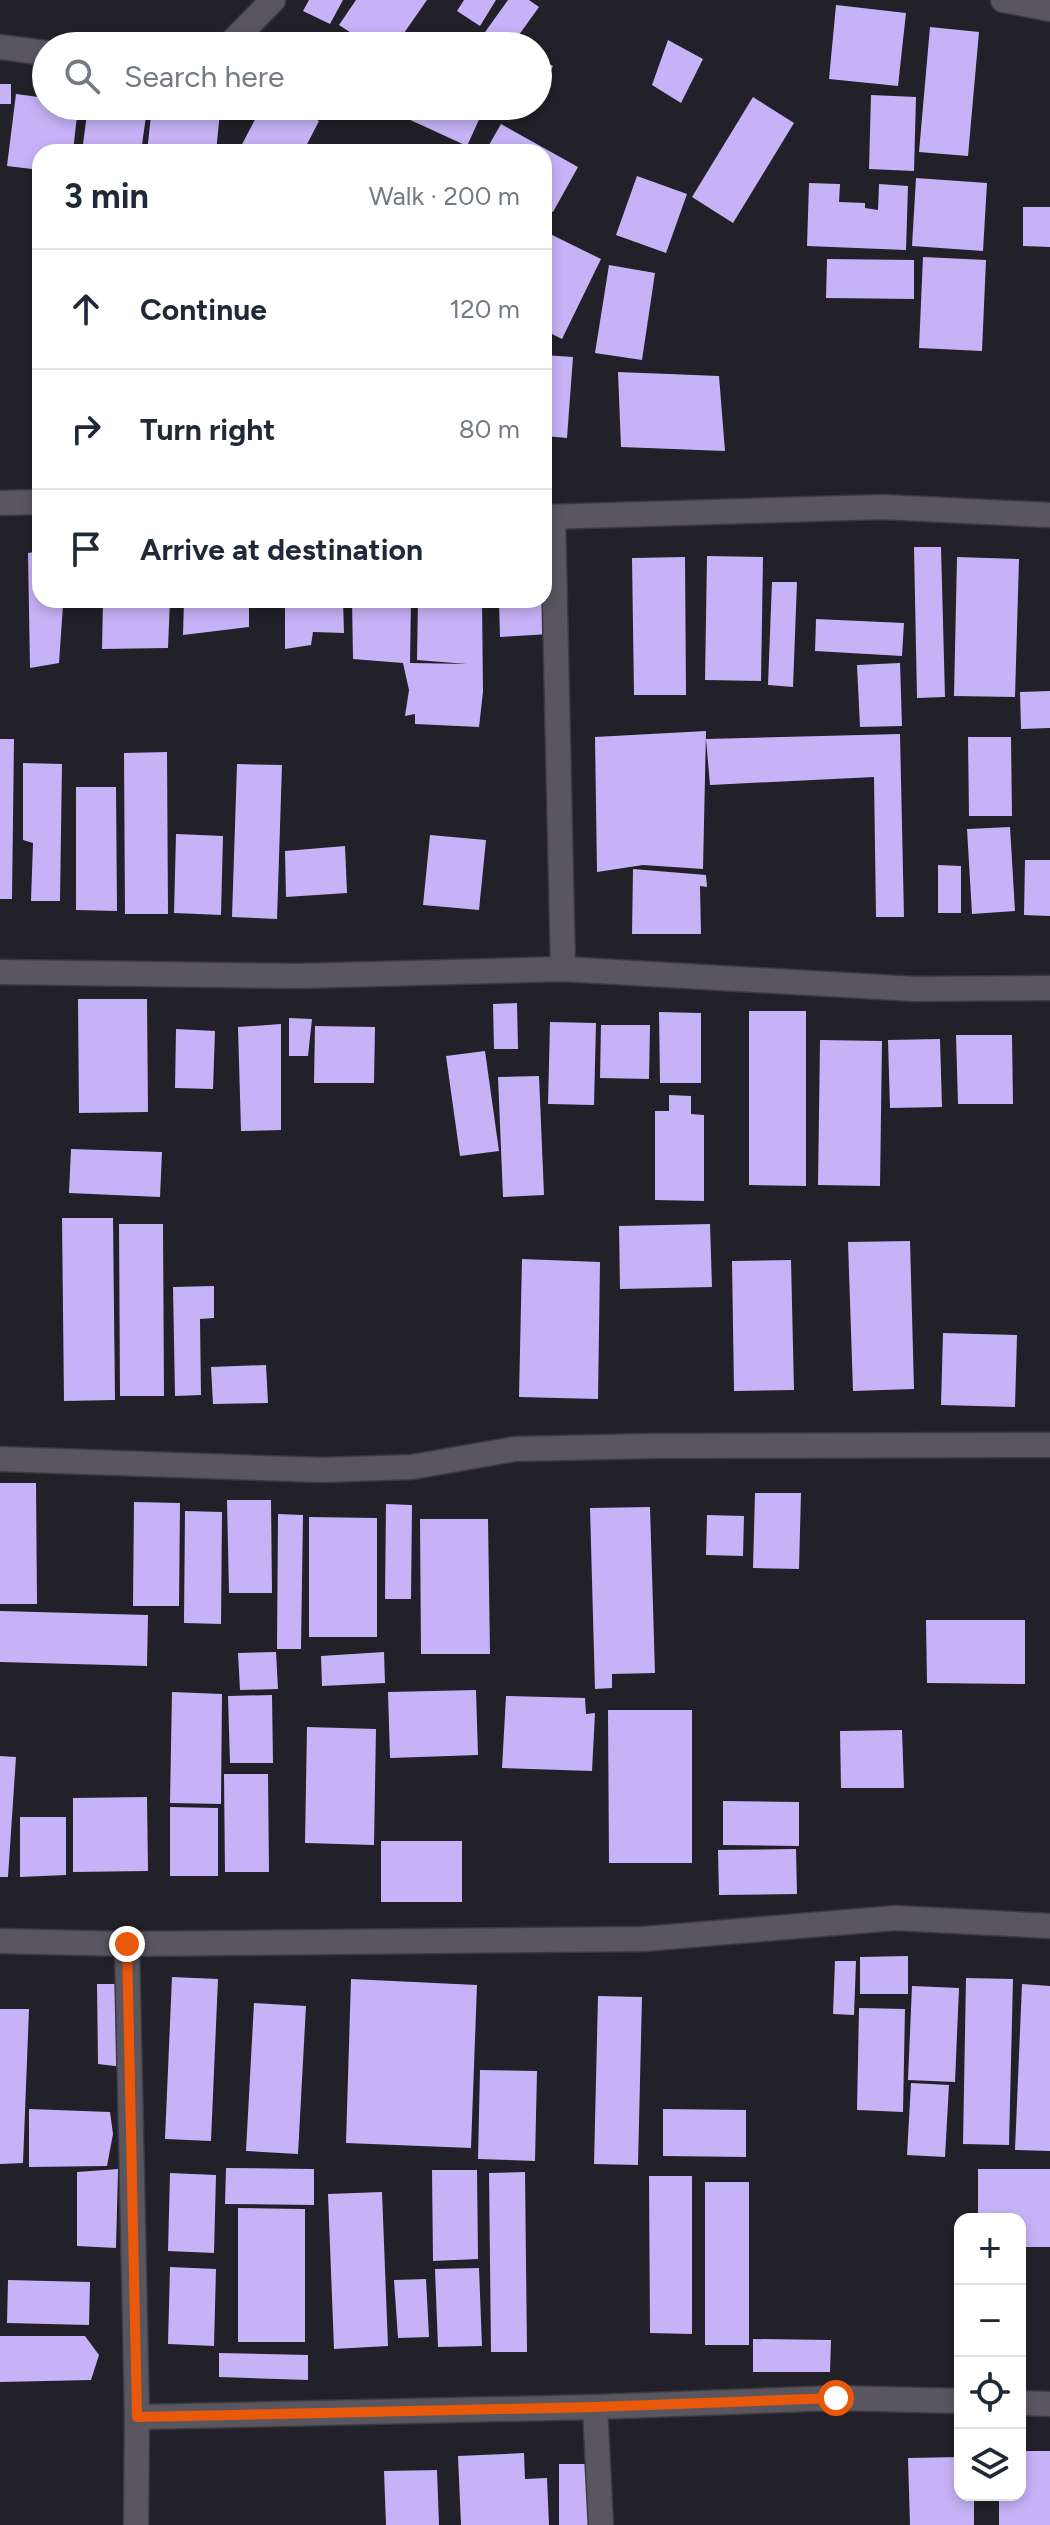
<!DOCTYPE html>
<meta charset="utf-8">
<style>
:root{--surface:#fff;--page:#f2f2f3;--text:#1f2937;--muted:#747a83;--line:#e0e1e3}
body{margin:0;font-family:Figtree,sans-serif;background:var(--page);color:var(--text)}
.controls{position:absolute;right:24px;bottom:24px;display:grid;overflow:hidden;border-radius:16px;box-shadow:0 4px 12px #0003}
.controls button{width:72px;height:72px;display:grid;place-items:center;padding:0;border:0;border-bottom:2px solid var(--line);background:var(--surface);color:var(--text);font:40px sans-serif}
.stop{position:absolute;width:24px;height:24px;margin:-18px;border:6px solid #ea580c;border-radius:50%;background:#fff}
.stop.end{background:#ea580c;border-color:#fff;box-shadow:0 2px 8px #0008}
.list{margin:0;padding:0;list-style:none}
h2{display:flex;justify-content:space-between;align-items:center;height:104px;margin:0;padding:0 32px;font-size:34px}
h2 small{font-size:26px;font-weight:400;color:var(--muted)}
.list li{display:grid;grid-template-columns:52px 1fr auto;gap:24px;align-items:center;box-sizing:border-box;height:120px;padding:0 32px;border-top:2px solid var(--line)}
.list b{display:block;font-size:30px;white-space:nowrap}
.list em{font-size:26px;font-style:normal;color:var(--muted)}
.icon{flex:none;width:44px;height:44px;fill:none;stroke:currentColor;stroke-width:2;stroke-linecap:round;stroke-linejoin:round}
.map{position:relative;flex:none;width:1050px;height:2525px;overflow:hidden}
.search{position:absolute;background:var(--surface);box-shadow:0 4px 12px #0003;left:32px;top:32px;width:520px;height:88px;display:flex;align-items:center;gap:20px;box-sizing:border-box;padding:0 28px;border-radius:44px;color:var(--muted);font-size:30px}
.panel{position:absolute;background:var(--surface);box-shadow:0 4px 12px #0003;left:32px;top:144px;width:520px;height:464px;border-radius:24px}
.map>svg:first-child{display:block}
.building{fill:#c6b2f6}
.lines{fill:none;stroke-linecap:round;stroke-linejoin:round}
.street-casing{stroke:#3c3a40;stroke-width:27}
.secondary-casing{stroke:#3c3a40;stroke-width:27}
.street{stroke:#59565f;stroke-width:24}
.secondary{stroke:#59565f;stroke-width:24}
.route{stroke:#ea580c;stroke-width:10}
</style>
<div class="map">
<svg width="1050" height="2525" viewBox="0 0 1050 2525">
<rect width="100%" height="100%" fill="#222028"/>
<g class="building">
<polygon points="309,0 343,0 330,24 303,11"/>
<polygon points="356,0 427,0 395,46 358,46 362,40 339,25"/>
<polygon points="464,0 496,0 480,26 457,11"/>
<polygon points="508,0 529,0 539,7 511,46 475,46"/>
<polygon points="836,5 906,13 898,86 829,79"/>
<polygon points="930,27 979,32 968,156 919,152"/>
<polygon points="668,40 703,59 681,103 652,85"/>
<polygon points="538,58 553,66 538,93"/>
<rect x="0" y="84" width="11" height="20"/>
<polygon points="16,94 46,98 46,106 78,106 73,152 40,152 40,170 7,166"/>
<polygon points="871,95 916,97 914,171 869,169"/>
<polygon points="753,97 794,123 733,223 692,197"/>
<polygon points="88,106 147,109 141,152 82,152"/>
<polygon points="152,106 220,112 216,152 147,152"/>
<polygon points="262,106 292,106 319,121 303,152 238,152"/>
<polygon points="396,106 466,106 482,113 467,146 393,112"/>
<polygon points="501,106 530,106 523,118"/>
<polygon points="501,124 578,167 553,212 544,207 544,152 485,152"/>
<polygon points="637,176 687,194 666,253 616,235"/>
<polygon points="916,178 987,183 983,251 912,246"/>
<polygon points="809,183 840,184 839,202 865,203 865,208 878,210 879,184 908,186 906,250 807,246"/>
<polygon points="1023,207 1050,207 1050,247 1023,246"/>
<polygon points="544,231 601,259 562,339 544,330"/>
<polygon points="923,257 986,260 982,351 919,348"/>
<polygon points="827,259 914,260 914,299 826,298"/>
<polygon points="609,265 655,273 642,360 595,353"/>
<polygon points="544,355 573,357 567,438 544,436"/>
<polygon points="618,372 719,376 725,451 621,447"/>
<polygon points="914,547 941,547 945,697 917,698"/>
<polygon points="40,551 40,600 74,600 74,606 63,605 59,663 30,668 28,553"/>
<polygon points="707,556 763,557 761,681 705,680"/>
<polygon points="685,557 686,695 634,695 632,558"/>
<polygon points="957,557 1019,559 1015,697 954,696"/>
<polygon points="772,582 797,582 793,687 768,685"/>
<polygon points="103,600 170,600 168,648 102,649"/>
<polygon points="184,600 249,600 249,627 183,635"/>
<polygon points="285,600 343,600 344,633 313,632 311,645 285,649"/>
<polygon points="352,600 411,600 410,663 467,664 417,660 418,600 482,600 483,692 479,727 415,724 415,714 405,716 409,690 403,663 353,659"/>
<polygon points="499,600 544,600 550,634 500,637"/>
<polygon points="816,619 904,623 902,656 815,651"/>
<polygon points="900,663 902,726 860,727 857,665"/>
<polygon points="1050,691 1050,728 1021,729 1020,692"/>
<polygon points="706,731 703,869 643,865 597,872 595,737"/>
<polygon points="900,734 904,917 876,917 874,777 710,785 706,739"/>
<polygon points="968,737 1011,737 1012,816 969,816"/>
<polygon points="0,739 14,739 12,899 0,899"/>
<polygon points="167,752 168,914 125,914 124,753"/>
<polygon points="23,763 62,764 60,901 31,901 33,843 23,840"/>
<polygon points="237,764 282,765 277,919 232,917"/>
<polygon points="76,787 116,787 117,911 76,910"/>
<polygon points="1010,827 1015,911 972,914 967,829"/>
<polygon points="176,834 223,836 221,915 174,913"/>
<polygon points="430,835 486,840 479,910 423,905"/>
<polygon points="345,846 347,893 286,897 285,851"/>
<polygon points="1025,860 1050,860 1050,916 1024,915"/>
<polygon points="938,865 961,866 961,913 938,913"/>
<polygon points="633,869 706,875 707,887 700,886 701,934 632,934"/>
<polygon points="78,999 147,999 148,1112 79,1113"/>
<polygon points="517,1003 518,1049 494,1049 493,1004"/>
<polygon points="749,1011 806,1011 806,1186 749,1185"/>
<polygon points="659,1012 701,1013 701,1083 660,1083"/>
<polygon points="289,1018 312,1019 308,1056 289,1056"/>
<polygon points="550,1022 596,1023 594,1105 548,1104"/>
<polygon points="281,1024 281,1130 241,1131 238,1027"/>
<polygon points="601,1025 650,1025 649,1079 600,1078"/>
<polygon points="315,1026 375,1027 374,1083 314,1083"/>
<polygon points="176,1029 215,1031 213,1089 175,1088"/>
<polygon points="956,1035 1012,1035 1013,1104 958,1104"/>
<polygon points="940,1039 942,1107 890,1108 888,1040"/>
<polygon points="820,1040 882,1041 880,1186 818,1185"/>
<polygon points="485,1051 499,1151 460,1156 446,1056"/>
<polygon points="539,1076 544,1195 503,1197 498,1077"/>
<polygon points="669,1095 691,1096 691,1114 704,1115 704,1201 655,1200 655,1111 669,1111"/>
<polygon points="71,1149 162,1152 160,1197 69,1193"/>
<polygon points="62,1218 113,1218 115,1400 64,1401"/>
<polygon points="119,1224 163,1224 164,1396 120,1396"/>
<polygon points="710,1224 712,1287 620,1289 619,1226"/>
<polygon points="910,1241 914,1389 853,1391 848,1242"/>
<polygon points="522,1259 600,1262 598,1399 519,1397"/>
<polygon points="791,1260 794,1390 734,1391 732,1261"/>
<polygon points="214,1286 214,1318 200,1319 201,1395 175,1396 173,1287"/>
<polygon points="943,1333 1017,1335 1015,1407 941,1405"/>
<polygon points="266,1365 268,1403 213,1404 211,1367"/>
<polygon points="0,1483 36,1483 37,1604 0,1604"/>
<polygon points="755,1493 801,1493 799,1569 753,1568"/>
<polygon points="227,1500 271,1500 272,1593 229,1593"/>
<polygon points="134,1502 180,1503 179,1606 133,1606"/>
<polygon points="386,1504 412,1505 411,1599 385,1599"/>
<polygon points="650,1507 655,1673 612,1674 612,1688 595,1689 590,1508"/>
<polygon points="185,1511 222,1512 221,1624 184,1623"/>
<polygon points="278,1514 303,1515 301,1649 277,1649"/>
<polygon points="707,1515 744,1516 743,1556 706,1555"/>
<polygon points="309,1517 377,1518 377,1637 309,1637"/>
<polygon points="420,1519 488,1519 490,1654 421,1654"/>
<polygon points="0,1611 148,1615 147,1666 0,1662"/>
<polygon points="926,1620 1025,1620 1025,1684 927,1683"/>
<polygon points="276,1652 278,1689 240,1690 238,1653"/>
<polygon points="384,1652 385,1683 322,1686 321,1656"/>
<polygon points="476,1690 478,1755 390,1758 388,1692"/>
<polygon points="172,1692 222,1694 221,1804 170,1803"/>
<polygon points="272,1695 273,1763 230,1763 228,1696"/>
<polygon points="506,1696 585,1698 586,1714 595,1713 592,1771 502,1768"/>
<polygon points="608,1710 692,1710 692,1863 609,1863"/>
<polygon points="307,1727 376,1729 374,1845 305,1843"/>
<polygon points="902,1730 904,1788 841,1788 840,1731"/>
<polygon points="0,1756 16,1757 8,1877 0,1877"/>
<polygon points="224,1774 268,1774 269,1872 225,1872"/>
<polygon points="147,1797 148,1871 73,1872 73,1798"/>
<polygon points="723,1801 799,1802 799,1846 723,1845"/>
<polygon points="170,1807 218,1808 218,1876 170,1876"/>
<polygon points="20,1817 66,1817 66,1875 20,1877"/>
<rect x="381" y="1841" width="81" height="61"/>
<polygon points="796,1849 797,1894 719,1895 718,1850"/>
<polygon points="908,1956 908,1994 860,1994 860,1957"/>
<polygon points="835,1961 856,1961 854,2015 833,2014"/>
<polygon points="172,1977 218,1979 211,2141 165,2139"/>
<polygon points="966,1978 1013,1979 1009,2145 963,2144"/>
<polygon points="351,1979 477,1985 471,2148 346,2143"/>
<polygon points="97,1984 122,1984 123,2067 98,2064"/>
<polygon points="1022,1984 1050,1986 1050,2151 1015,2150"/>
<polygon points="912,1986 959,1988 955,2082 908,2080"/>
<polygon points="598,1996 642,1997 638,2165 594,2164"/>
<polygon points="254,2003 306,2006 298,2154 246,2151"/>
<polygon points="859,2008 905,2009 903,2112 857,2110"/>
<polygon points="0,2009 29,2009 23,2163 0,2164"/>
<polygon points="480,2070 537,2071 535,2161 478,2159"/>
<polygon points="911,2083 949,2085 945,2157 907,2155"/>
<polygon points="29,2109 110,2112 113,2134 107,2166 29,2167"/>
<polygon points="663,2109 746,2110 746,2157 663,2156"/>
<polygon points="226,2168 314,2169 314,2205 225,2204"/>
<polygon points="118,2169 116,2248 77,2246 77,2172"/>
<polygon points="978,2169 1050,2169 1050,2247 1020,2247 1020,2219 978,2219"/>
<polygon points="432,2170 477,2170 478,2259 433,2261"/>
<polygon points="525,2172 527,2352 491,2352 489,2173"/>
<polygon points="170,2173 216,2175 214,2253 168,2251"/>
<polygon points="649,2176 692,2176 692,2334 650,2333"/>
<rect x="705" y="2182" width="44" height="163"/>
<polygon points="382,2192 388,2346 334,2349 328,2194"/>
<polygon points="238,2208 305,2209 305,2342 238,2342"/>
<polygon points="170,2267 216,2269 214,2346 168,2344"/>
<polygon points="479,2268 482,2346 438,2347 435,2269"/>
<polygon points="426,2279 429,2337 398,2338 394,2280"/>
<polygon points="8,2280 90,2282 89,2325 7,2323"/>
<polygon points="0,2336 85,2336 99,2355 91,2380 0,2382"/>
<polygon points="753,2339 831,2340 830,2372 753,2372"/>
<polygon points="219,2353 308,2355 308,2380 219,2377"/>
<polygon points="1020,2451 1050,2451 1050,2525 999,2525 999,2495 1020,2495"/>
<polygon points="524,2453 525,2479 547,2478 549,2525 461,2525 458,2456"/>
<polygon points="960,2457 960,2495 974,2495 974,2525 910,2525 908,2458"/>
<rect x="559" y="2464" width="29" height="61"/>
<polygon points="437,2470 439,2525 386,2525 384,2471"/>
</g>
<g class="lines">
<g class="street-casing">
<g id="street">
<polyline points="228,46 273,0"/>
<polyline points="0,47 46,53"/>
<polyline points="0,503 40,502"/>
<polyline points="544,517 882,507 1050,515"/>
<polyline points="553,518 563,969"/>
<polyline points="0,972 299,976 563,969 915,989 1050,988"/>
<polyline points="0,1459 321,1470 412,1467 515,1449 651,1446 1050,1445"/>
<polyline points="0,1941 127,1944 643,1939 895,1918 1050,1926"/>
<polyline points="127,1944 137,2417 136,2525"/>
<polyline points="1020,2403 1050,2404"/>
<polyline points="595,2407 601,2525"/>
<polyline points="137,2417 595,2407 836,2398 960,2401"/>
</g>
</g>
<g class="secondary-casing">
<polyline id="secondary" points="1003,0 1050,9"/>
</g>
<use href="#street" class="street"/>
<use href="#secondary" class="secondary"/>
</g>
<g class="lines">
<polyline class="route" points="127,1944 137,2417 595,2407 836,2398"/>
</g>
</svg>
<div class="controls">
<button>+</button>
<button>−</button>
<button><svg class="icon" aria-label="locate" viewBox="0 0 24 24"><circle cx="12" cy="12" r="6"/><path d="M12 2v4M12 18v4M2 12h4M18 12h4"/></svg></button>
<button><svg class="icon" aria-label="layers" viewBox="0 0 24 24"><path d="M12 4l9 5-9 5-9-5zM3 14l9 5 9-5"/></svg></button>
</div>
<div class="stop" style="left:836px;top:2398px"></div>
<div class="stop end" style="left:127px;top:1944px"></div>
<div class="search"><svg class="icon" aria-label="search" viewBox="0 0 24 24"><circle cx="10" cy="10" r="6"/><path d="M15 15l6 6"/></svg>Search here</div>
<section class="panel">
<h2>3 min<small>Walk · 200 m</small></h2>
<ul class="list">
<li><svg class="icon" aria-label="ahead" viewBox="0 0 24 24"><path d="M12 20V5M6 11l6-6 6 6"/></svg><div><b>Continue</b></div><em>120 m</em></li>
<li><svg class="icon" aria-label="right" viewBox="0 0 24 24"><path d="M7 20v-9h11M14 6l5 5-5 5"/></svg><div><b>Turn right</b></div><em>80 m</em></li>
<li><svg class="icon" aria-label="arrive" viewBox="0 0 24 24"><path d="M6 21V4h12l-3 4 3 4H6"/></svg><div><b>Arrive at destination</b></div></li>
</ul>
</section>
</div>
